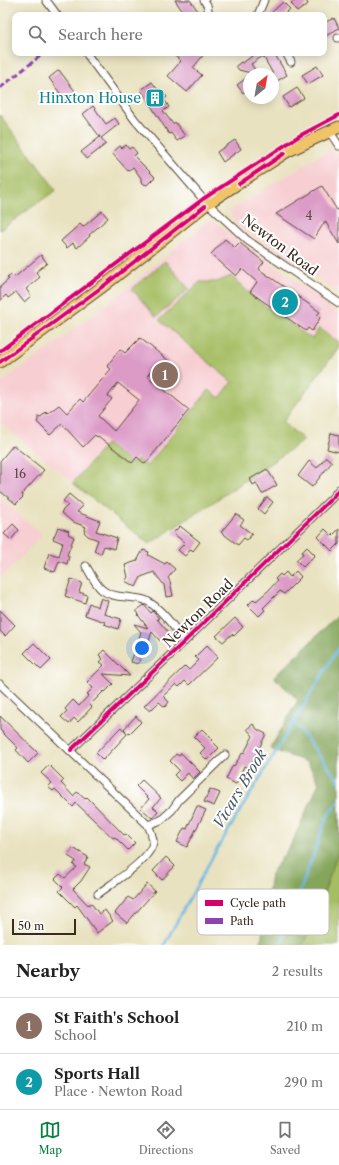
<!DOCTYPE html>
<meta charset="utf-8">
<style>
:root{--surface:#fff;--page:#f2f2f2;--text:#222;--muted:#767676;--line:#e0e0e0;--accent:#0b8043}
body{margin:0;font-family:"Libre Caslon Text",serif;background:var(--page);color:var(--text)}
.compass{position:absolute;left:243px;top:68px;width:36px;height:36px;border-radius:50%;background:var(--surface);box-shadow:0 2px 10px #0003;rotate:31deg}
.scale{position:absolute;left:12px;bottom:10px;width:64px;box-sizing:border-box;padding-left:4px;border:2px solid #3b2a1e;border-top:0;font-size:11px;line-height:14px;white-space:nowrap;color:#3b2a1e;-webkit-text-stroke:3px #fff;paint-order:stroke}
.you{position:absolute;left:142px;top:648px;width:14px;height:14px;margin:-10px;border:3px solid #fff;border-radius:50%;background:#1a73e8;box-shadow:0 0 0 6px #1a73e833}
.badge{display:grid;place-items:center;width:26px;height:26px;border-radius:50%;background:var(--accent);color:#fff;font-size:13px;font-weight:700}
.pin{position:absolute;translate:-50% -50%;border:2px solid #fff;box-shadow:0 1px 4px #0006}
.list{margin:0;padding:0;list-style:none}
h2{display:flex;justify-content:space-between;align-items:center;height:52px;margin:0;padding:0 16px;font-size:17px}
h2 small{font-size:13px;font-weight:400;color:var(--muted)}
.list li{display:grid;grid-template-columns:26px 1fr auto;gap:12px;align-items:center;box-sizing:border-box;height:56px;padding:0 16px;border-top:1px solid var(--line)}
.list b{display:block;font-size:15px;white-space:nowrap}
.list p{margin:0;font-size:13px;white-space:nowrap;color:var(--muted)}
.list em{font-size:13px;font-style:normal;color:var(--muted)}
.icon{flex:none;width:22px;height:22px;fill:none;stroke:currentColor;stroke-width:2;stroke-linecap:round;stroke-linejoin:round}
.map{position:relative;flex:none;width:339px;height:945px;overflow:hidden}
.search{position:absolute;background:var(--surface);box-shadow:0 2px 10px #0003;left:12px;right:12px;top:12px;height:44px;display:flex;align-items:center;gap:10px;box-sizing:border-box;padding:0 14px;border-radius:8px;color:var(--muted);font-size:15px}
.sheet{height:164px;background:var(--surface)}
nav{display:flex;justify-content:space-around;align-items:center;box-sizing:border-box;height:56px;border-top:1px solid var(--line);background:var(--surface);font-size:11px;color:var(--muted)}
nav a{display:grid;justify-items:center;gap:2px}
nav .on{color:var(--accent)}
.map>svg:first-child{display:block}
.built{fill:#f7cfd2}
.green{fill:#a6be64;stroke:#707441}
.forest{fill:#84a55a;stroke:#60683c}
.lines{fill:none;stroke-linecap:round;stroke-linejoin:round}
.stream{stroke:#6ab7e4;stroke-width:2.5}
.building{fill:#dc9bc7;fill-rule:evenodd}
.minor-casing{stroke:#554636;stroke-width:9}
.primary-casing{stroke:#554636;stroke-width:13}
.minor{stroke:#fff;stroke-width:7}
.primary{stroke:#efc469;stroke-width:11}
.quiet{stroke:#8e44ad;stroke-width:3;stroke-dasharray:6 3;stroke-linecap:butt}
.cycleway-casing{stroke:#fff;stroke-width:6}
.cycleway{stroke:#d6006c;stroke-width:4}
.labels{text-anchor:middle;stroke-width:4;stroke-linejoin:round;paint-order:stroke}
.number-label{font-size:12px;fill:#634648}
.culture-label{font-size:14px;fill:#0d838f;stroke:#fff;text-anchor:end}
.street-label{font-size:14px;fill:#3b2a1e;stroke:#fff}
.water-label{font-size:15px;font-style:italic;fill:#4b5b63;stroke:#fff}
.key{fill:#fff;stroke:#c4bfbc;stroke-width:1}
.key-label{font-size:11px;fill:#3b2a1e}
</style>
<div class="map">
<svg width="339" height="945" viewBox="0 0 339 945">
<rect width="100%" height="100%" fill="#fff"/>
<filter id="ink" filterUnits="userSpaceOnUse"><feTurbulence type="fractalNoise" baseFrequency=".025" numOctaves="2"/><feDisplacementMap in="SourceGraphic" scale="8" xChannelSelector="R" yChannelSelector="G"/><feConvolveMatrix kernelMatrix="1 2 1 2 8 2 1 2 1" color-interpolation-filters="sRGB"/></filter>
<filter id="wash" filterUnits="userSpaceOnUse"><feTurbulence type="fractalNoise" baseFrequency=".012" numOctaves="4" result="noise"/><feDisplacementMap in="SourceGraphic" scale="16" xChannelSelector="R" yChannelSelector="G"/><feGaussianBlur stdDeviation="0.9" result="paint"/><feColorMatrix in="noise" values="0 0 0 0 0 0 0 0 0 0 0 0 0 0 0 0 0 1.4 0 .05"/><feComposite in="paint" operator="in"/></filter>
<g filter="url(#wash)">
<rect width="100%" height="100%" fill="#e9e2c0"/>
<g class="built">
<polygon points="329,150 339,155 339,293 300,266 239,228 229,211"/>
<polygon points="210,219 339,312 339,347 283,423 304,440 224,495 149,544 0,422 0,383 48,349 110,302"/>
<polygon points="0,498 42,535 0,579"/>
</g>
<g class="green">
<polygon points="0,115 56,190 0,230"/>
<polygon points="165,261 189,289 156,317 132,289"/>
<polygon points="231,276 257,300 312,339 319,328 339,342 339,347 283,422 304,440 224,495 149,544 73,483 106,444 132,464 137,459 147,466 209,390 220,398 232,382 159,320 200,282 217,282"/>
<polygon points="339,813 339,945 283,945"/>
</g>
<polygon class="forest" points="339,614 339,849 317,913 303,945 264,945 261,943 271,874 292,843 319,783 307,762 270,749 298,700 274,677"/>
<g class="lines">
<g class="stream">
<polyline points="294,722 339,781"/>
<polyline points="164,945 213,856 339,647"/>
<polyline points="279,945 282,941 327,817 339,801"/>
</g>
</g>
<g id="blocks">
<g class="building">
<polygon points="175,0 190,0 201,15 185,15"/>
<polygon points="296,0 306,0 308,4 297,12 291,3"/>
<polygon points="283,2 290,9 284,15 269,15"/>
<polygon points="334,18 339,28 324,37 324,23"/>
<polygon points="171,53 205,53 193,68 202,75 187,92 168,76 181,61"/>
<polygon points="256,53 274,53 287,75 277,81 263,56 251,64 255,70 251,73 239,70 236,66 241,62 243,63"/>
<polygon points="317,66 323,75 308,84 302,75"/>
<polygon points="59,70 78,95 67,103 49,78"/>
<polygon points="249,76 249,89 243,93 237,85"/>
<polygon points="152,82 158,90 160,89 167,97 164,99 169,107 163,111 173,124 175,122 185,136 177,141 171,133 169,134 141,90"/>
<polygon points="297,88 304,98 289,107 283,97"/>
<polygon points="93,106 106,124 115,118 119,124 101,138 106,144 87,159 81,152 100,137 83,114"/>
<polygon points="235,140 241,149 223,162 217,152"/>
<polygon points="126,145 129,149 132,147 137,153 134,156 155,177 147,185 144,184 141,181 141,178 133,167 128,171 112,153 120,146 122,148"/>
<polygon points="322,186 337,210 339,209 339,244 325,221 314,239 276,214"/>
<polygon points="102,211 108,218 89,235 90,236 77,248 73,243 67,248 61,241 80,224 83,227"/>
<polygon points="225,239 235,248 240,243 264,262 259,268 260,270 320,312 317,315 320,318 312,331 308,328 306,331 250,292 257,282 242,269 236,276 211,254"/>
<polygon points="41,255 47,263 36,272 40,277 26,289 31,296 24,302 16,292 8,298 6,295 0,301 0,287 9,279 7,278 12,274 15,277"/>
<path d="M140,338l29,23 -6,8 -6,-5 -10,12 42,34 -44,54 -8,-7 -5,6 -34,-27 -1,1 -2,-2 -12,12 -21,-23 -12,11 -13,-13 1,-2v-4l3,1 5,-5 1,2 12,-9 8,8 13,-14 3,3 28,-33 -4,-3 13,-17 5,4zM118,383l21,17 -25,31 -16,-15 14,-17 -4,-3z"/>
<polygon points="331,433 339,435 339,452 327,449"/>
<polygon points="13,445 44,470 22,494 23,497 16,504 0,491 0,461"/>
<polygon points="326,457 332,462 312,487 298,476 309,461 317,468"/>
<polygon points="267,469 277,485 262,494 256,483 253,485 250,479"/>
<polygon points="69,494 83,506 77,512 100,521 96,531 117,538 114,549 104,546 101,554 94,551 98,540 88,536 84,532 86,527 71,521 61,512 68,505 63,501"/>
<polygon points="267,497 273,502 264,514 258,509"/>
<polygon points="236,514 244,520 240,525 252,534 247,540 244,538 238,545 221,532"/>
<polygon points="13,524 19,530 11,540 4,534"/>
<polygon points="180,526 200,542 193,551 191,549 185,556 178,550 185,543 173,533"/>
<polygon points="58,527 69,531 68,534 74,537 67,555 69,556 67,564 59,561 55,572 44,568 49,553 59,556 63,543 53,539"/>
<polygon points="325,529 332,536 339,529 339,544 332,551 318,537"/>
<polygon points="307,547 315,555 303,567 296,560 303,554 302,552"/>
<polygon points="143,550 149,552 148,555 165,564 167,562 175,569 168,578 170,581 173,596 166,597 164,585 154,572 141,577 136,587 125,581 128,577 125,565 137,561"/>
<polygon points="296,571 301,577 284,594 280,591 263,608 265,610 259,616 248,605 254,599 256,601 268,591 277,581 275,579 280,574 282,576 286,572 290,577"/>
<polygon points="71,579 82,583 79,592 87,595 85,603 65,596"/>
<polygon points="101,598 108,601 104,614 121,619 118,629 104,624 105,622 85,615 89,603 98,607"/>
<polygon points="144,605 151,613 153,611 154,613 159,618 157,619 169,633 160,641 152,632 144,655 142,655 138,664 131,662 141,632 134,624 148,628 138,615 139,614 136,611"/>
<polygon points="0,610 15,625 5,636 0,631"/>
<polygon points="235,618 243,627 234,636 232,634 223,642 216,636"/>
<polygon points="34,643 51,660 41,670 24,653"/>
<polygon points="207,645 218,657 189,685 185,681 179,687 176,684 163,696 169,702 165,707 159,702 150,711 144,706 185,666 189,670 199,660 195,657"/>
<polygon points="104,650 130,676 103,674 113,684 105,692 104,691 90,705 92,707 78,722 74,718 69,724 61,717 67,711 65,709 73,700 79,706 89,695 87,694 93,688 87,682 104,665 100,662 103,659 99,655"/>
<polygon points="0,716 38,753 28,763 16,750 18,748 0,730"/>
<polygon points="136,716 141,722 129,734 124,729"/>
<polygon points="253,724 258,730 266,734 249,769 244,766 236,784 226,779 233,765 234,766 243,752 244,753 253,736 247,729"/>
<polygon points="121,727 127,734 103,760 96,753"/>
<polygon points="202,729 213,740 212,741 219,748 207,760 200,753 205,748 194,737"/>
<polygon points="181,753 200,772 193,779 188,773 180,781 174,775 179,770 170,761 176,754 179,756"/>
<polygon points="49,765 64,780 61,783 73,796 77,792 85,799 87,797 124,835 126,834 135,843 128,850 115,837 113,838 76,803 73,807 55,789 53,791 48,787 52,783 41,773"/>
<polygon points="142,780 161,798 153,807 158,811 152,818 141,808 149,799 136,786"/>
<polygon points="210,789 220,793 214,806 204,802"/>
<polygon points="197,806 206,810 187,847 177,842 184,828 187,829"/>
<polygon points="73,848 88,857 84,864 90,867 81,881 73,889 88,905 91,903 99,914 105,910 113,921 97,933 77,905 75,907 59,891 63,887 55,879 60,874 65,878 77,867 73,865 76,861 68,856"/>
<polygon points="166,857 175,866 162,880 153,871"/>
<polygon points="147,884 155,891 127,923 115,913 128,897 133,900"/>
</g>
</g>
</g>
<g filter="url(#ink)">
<use href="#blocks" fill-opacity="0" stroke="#554636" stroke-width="1"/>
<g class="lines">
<g class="minor-casing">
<g id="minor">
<polyline points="46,0 57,15"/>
<polyline points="204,0 207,5 209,15"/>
<polyline points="258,15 264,0"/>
<polyline points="338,38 339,38"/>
<polyline points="86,53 135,120 203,199 247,240 339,303"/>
<polyline points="286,53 291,62"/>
<polyline points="330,132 339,146"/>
<path d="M86,566c11,20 15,30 40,31 7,1 15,1 21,4 15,8 28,28 38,40"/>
<path d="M0,684l148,141c2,4 4,10 5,15 1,18 -41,43 -55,54"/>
<polyline points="71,750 185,641 332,498 339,489"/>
<polyline points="148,825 161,820 172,810 179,800 225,755"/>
</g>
</g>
<g class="primary-casing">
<polyline id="primary" points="0,362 106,284 208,203 288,151 339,127"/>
</g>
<use href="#minor" class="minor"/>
<use href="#primary" class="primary"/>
<polyline class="quiet" points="0,88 44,53"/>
<g class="cycleway-casing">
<g id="cycleway">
<polyline points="239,184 285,153"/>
<polyline points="0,351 203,199 299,136 339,115"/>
<polyline points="0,362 106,284 205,206"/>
<polyline points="71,750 185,641 332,498 339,489"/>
</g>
</g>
<use href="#cycleway" class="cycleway"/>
</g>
</g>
<defs>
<g id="building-square" transform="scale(1)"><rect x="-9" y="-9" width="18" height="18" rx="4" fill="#0f9aa8" stroke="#fff"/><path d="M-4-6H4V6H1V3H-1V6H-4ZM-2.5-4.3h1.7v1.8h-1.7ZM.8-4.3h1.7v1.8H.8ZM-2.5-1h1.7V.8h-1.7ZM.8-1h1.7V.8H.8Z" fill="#fff"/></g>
</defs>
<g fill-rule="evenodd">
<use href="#building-square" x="155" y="98"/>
</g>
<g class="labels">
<g class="number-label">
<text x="309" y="220">4</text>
<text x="20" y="478">16</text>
</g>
<g class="culture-label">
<text x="141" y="103">Hinxton House</text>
</g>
<g class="street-label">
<text transform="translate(280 245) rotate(37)" y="5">Newton Road</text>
<text transform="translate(198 613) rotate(-44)" y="5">Newton Road</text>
</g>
<g class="water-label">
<text transform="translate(240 789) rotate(-59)" y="5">Vicars Brook</text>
</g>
</g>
<rect x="197" y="889" width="132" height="46" rx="6" class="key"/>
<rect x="205" y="900" width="18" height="6" fill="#d6006c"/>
<rect x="205" y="918" width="18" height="6" fill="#8e44ad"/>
<g class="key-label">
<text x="230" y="907">Cycle path</text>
<text x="230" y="925">Path</text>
</g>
</svg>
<svg class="compass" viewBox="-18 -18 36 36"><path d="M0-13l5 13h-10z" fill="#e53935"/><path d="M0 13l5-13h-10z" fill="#767676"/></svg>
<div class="scale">50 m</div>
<div class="you"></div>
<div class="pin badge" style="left:165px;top:375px;background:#8d6e63">1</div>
<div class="pin badge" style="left:285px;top:302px;background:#0f9aa8">2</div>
<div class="search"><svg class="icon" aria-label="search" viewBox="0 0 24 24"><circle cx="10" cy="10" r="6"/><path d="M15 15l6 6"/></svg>Search here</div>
</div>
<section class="sheet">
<h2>Nearby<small>2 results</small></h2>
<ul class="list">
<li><span class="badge" style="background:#8d6e63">1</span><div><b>St Faith's School</b><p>School</p></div><em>210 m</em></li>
<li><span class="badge" style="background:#0f9aa8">2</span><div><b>Sports Hall</b><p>Place · Newton Road</p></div><em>290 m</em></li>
</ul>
</section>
<nav>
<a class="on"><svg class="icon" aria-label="map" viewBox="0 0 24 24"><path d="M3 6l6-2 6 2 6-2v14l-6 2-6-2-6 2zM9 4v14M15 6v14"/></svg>Map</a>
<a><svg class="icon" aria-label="directions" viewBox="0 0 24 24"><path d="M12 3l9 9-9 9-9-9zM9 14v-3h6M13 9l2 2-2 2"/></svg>Directions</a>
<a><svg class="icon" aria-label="saved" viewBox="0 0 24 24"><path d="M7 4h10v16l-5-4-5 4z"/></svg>Saved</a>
</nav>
